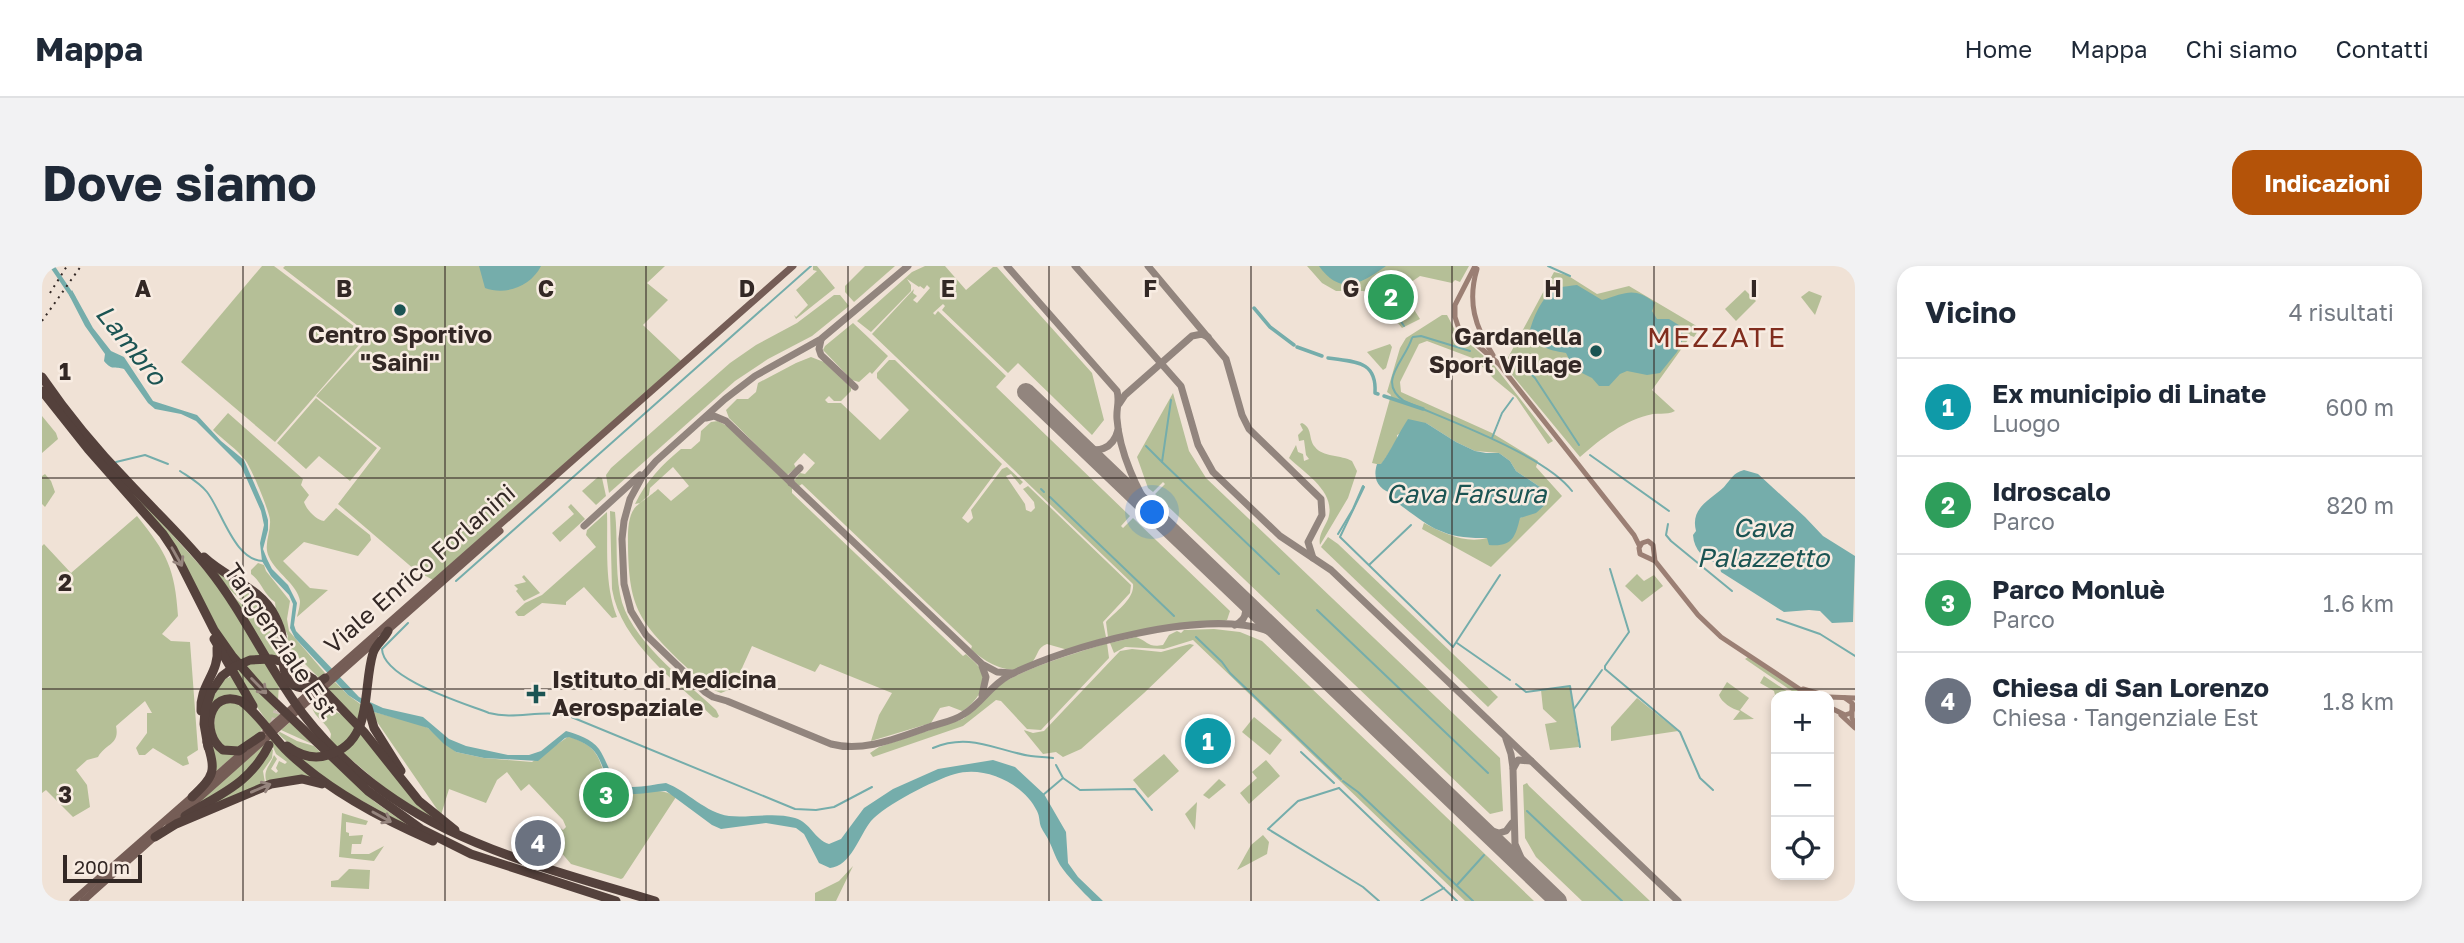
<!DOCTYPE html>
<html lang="it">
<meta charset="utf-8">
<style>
:root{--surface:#fff;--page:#f2f2f3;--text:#1f2937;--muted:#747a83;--line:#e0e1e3;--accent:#b45309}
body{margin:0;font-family:"Golos Text",sans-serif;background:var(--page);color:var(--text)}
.controls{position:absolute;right:21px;bottom:21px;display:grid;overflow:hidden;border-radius:14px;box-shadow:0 4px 10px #0003}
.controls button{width:63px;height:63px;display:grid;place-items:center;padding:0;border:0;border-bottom:2px solid var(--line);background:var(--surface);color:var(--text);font:35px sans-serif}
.scale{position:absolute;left:21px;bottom:18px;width:79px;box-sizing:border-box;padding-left:7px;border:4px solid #332825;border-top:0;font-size:19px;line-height:24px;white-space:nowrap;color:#332825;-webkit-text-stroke:5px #f8ece2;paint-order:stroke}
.you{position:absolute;left:1111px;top:247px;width:24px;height:24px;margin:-18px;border:5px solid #fff;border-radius:50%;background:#1a73e8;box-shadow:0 0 0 10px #1a73e833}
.badge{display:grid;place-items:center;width:46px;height:46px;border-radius:50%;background:var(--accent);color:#fff;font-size:23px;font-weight:700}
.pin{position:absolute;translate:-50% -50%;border:4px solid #fff;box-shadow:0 2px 7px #0006}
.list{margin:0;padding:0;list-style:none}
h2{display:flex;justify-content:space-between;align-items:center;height:91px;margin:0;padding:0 28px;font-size:30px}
h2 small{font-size:23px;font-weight:400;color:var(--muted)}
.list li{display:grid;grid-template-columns:46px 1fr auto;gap:21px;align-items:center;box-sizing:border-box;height:98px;padding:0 28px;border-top:2px solid var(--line)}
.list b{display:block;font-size:26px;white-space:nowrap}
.list p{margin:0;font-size:23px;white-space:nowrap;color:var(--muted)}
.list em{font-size:23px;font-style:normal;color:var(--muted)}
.icon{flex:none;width:38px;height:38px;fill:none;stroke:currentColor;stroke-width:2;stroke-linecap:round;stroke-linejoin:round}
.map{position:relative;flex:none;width:1813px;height:635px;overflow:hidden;border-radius:21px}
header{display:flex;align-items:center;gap:42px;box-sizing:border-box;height:98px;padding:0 35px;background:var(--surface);border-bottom:2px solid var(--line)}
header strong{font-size:33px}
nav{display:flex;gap:38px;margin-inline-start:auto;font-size:24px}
.intro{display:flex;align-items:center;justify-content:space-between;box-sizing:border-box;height:168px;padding:0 42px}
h1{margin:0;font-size:49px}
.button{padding:18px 32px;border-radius:21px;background:var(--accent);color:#fff;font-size:24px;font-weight:700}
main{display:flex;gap:42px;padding:0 42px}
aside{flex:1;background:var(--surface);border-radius:21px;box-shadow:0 4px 10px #0003}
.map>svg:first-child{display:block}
.green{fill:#b5bf97}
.water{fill:#75adab}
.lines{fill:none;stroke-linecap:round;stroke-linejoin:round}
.stream{stroke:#75adab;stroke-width:2}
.canal{stroke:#75adab;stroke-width:3.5}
.river{stroke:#75adab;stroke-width:4.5}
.taxiway{stroke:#92857e;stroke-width:7}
.runway{stroke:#92857e;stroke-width:18}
.highway-tunnel{stroke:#cabdb3;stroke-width:9;stroke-dasharray:9 4.5;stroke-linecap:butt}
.secondary{stroke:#9b7f74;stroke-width:5}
.primary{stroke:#755d56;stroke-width:7}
.highway{stroke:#54413c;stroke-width:9}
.rail{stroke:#332825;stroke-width:2;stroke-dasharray:2 5;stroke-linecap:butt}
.oneway{stroke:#96857e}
.grid{fill:none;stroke:#332825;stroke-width:2;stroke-opacity:0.55}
.poi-dot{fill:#1b5453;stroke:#f8ece2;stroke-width:2.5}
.labels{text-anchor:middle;stroke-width:5;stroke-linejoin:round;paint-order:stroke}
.poi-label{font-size:24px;font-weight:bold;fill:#332825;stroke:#f8ece2}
.street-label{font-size:24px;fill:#332825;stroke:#f8ece2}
.water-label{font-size:26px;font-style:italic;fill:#1b5453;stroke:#f8ece2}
.quarter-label{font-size:28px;letter-spacing:2px;fill:#812d1e;stroke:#f8ece2}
.grid-label{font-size:23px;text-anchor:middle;font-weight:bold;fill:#332825;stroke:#f8ece2;stroke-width:5;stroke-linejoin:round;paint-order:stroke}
</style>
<header>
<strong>Mappa</strong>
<nav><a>Home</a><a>Mappa</a><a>Chi siamo</a><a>Contatti</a></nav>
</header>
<div class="intro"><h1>Dove siamo</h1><a class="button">Indicazioni</a></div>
<main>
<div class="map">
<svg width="1813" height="635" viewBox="0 0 1813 635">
<rect width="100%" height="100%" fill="#f0e2d6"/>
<g class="green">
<polygon points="220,0 232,0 325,70 233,176 139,96"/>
<polygon points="243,0 623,0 605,17 626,34 601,59 639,95 391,314 373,304 296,238 339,182 274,130 329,70 241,2"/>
<polygon points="771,0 775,0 793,22 754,53 752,49 754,51 766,39 754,24 775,5 771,4"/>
<polygon points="823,0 853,0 812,36 803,26 803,20"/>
<path d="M903,0l21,24 27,-23h4l95,106 12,47 -12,15 -74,-72 -10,10 -66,-63 3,-4 -2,-2 -10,9 2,2 3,-4 68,65 -10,11 134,129 -9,10 2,2 10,-10 97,93 -3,9 -7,3 -47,2 -65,12 -2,-15c9,-10 29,-23 27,-38l-261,-250 42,-45 -1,4 4,3 -4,4 4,3 13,-15 -3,-3 -3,4 -4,-3 -1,1 -12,-8 4,6v6l-40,41 -14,-11 55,-49 13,-6z"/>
<polygon points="1265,0 1427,0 1418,16 1413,14 1410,17 1378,10 1359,23 1378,53 1360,62 1332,28 1321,25 1294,25 1280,17"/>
<path d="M1512,6l13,3 30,19 32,-8 71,42 -6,9 -5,-2 1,2 -38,53 23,21c-7,4 -13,2 -22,3 -29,6 -51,24 -73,43l-76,-92z"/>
<polygon points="1703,24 1714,35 1694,55 1683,43"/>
<polygon points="1767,25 1780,30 1773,49 1759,31"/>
<polygon points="792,29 798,29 807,40 770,70 726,93 693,115 567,227 564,209 569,202 688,97 714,79 755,57"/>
<path d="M1400,49h5l9,17 37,32 60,77 -5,3 -32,-47 -22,-18 -19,-20 -48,-18 -8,3 -19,38 1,10 91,41 46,28 -2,6 26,29 -71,71 -69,-38 2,-6c19,10 41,21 63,15 12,-3 22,-15 33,-20 9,-4 16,-5 24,-12l2,-15 -30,-20 -6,-10 -11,-8 -24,-2 -19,-9 -30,-19 -29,12v5l-16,25 -9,-2 19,-68 -4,-3 13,-44 6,-10z"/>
<polygon points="811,57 846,90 830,108 828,106 817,116 810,114 781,84 783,80"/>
<polygon points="1348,78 1350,81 1344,102 1341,104 1325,86"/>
<path d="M769,91l13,5 27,26v3l-10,10h-7l-5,-5 -4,4 3,3h13l39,37 29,-30 -32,-32v-5l12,-13h6l107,104 -40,54 6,5 5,-5 -2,-8 31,-41 5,-2 16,15 -3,3 -9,-11 -5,2 19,28 1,6 5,2 4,-4 -1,-6 -11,-13 5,-3 103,99 -1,8 -27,29 3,15 -38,13 -21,-6c-10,4 -8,9 -14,17 -17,20 -49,1 -62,-12l1,-3 -170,-162 -3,2 -5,-5 6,-8 5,1 10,-11 -11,-10 -10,11 2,4 -9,7 -58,-57 -3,-8 11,-11h11l8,-7 2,-9 38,-20z"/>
<polygon points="1131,127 1147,185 1164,212 1458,492 1461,545 1448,548 1113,228 1123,218 1121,216 1111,226 1106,222 1095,191"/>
<polygon points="274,132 335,182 308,215 277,190 264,203 235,177"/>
<path d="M186,147l75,66 -2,6 8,10 -5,7c2,7 12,18 20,19l12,-13 34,27 1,5 -13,16 -54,-14 -21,19 27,27 18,2 -31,27c1,-4 3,-11 3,-16 -3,-17 -24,-28 -31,-44 -6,-12 2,-24 1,-37 -1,-10 -19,-53 -25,-60 -8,-11 -22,-20 -32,-30z"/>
<polygon points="0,150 14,167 16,173 0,187"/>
<path d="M676,155l9,5 65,62v5l171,163 3,-2c5,5 13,11 16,18 6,14 -8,33 -20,39l-13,-5 -9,2 -9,15 -60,18 8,-26 13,-22 -72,-29 -5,8 -63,-26 -19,42 -12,5c-15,-5 -26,-18 -38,-29 -43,-42 -54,-55 -55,-117 0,-11 -1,-28 6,-38 2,-4 19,-15 24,-20l13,12 18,-15 -16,-19 -23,21 -1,7 -9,8 -5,1c11,-23 27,-39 46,-55h10l9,-8 1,-10 10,-9z"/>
<path d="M1260,157c11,5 6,16 13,24 7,10 27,8 37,14l5,10 -9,27 -28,47c-2,-9 4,-17 8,-26 9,-26 -22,-45 -39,-61l7,-13 2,7 5,2 1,7 5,-2 -3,-4 -2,-15 -5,1 -1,-6 5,-5 -3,-6z"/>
<polygon points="3,208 9,215 13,226 3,241 0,238 0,210"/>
<polygon points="556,211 560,212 564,230 554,239 540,225"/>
<polygon points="88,222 173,316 220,390 198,395 176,365 151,314 86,224"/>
<polygon points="529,238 543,253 518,276 510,267 532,248 526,241"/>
<path d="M568,245l5,1c3,27 0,56 5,82 8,45 64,85 96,116l3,6 -2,2 -4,-1c-37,-36 -92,-74 -101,-128z"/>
<path d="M565,246c1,35 -3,71 10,105l-5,1 -28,-31 -18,15v3l-24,-2 -18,13h-6l-3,-4 10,-9 17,-8 54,-48 -10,-12 1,-5z"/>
<path d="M95,250c30,37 38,53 41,100l-16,18 9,7 19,1 8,108 -11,7 2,7 -6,2 -30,-18 -8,7h-6l-3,-7 11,-15v-20h5l-7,-12 -29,25c4,19 -10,17 -18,31l-11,3 -11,10 11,15 3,22 -17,10 -27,-27 -4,3v-247l2,-2 27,29z"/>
<polygon points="1286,271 1296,278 1456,431 1446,441 1279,281"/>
<path d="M216,297l6,2 2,6 24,30 -3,18 2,12 36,42 -6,5 -32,-32 -1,-3 2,-7 -12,-25 -1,-9c-12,-8 -13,-20 -24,-28v-4z"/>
<polygon points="169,299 222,337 237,370 184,320"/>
<polygon points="1595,308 1602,315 1612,309 1621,320 1600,336 1583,320"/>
<polygon points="482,309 498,327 482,335 474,325 476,323 472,319 484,316 480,311"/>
<polygon points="192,331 237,374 237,392 228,391"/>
<path d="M1172,363l26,3 22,9 272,260h-69l-272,-261 -29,9 -39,-2 -11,6 -4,-10 26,-6c13,5 12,11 27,8l6,-10 8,-4 4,2 3,-3z"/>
<path d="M1065,377l2,15 -68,72 -14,-1 -26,-28 -5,-1 -33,26 -90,31 -3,-4 9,-6 84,-28c14,-9 22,-24 36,-34 30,-19 75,-31 108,-42z"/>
<polygon points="1148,378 1152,379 1102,427 1039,483 1021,491 1014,486 1001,488 983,466 982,464 991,467 1002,465 1078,385 1090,383 1119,386"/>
<polygon points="1706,391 1766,430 1757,430 1703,393"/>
<polygon points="222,394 237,418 236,434 200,398"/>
<polygon points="194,401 234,443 234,445 239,447 227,458 194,411"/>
<polygon points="184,409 186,412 189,410 203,431 203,436 172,438 171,475 195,487 172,507 165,442"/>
<polygon points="1722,410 1752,430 1734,430 1734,437 1731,431 1733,429 1732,425 1718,417"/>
<polygon points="293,416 306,429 321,440 317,456 293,432 286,422"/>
<path d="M1685,416l22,16 -9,12 14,9 -21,1 7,-9c-8,-2 -19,-9 -21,-16z"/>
<polygon points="1528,420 1537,481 1508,484 1503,458 1515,456 1501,443 1499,424"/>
<polygon points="1595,432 1636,465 1569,475 1569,461"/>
<polygon points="195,434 221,463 204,478 186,484 171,469 174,440"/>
<path d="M273,437l28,12 14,14 -19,20 -8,-9 1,-6c-4,-11 -17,-17 -19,-27z"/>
<path d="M332,446l45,12 9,4 28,24 28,6 48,4 37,-26c11,5 21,8 27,18 7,10 7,26 18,34 18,14 39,-6 62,9l-53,81 -2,1 -50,-15 -17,-20 5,-3 -4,-5 3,-4 -3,-3 3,-3 5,4 3,-3 -3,-7 -34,-36 -8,7 -14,-19 -10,8 -11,23 -37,-14 -8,26 -68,-99z"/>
<polygon points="1212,451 1240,474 1228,489 1200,466"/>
<polygon points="248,456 270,478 239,464"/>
<polygon points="317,465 405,560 350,528 299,485"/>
<path d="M238,466l17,9 17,5 9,9c-17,0 -34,-9 -45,-22z"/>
<path d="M230,472l45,41 -50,4c-5,-12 3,-17 7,-28l3,4 -6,10 5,4 2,-2 -2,-3 3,-7 6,3 2,-2 -11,-8 -6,-14z"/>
<polygon points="224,477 231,484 230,492 221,505 223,517 147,551 207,506 145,546"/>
<polygon points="242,479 284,491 333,536 373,564 284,515"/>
<polygon points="1122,488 1137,505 1106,532 1091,514"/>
<polygon points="1224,494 1238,510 1207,538 1198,527 1215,512 1210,506"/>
<polygon points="1177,513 1184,519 1167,533 1161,529"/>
<polygon points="1485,517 1487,520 1608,635 1540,635 1494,591 1483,572 1481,519"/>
<polygon points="1155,536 1153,564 1143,548"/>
<polygon points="300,547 326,555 324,559 304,556 304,566 307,567 307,570 321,569 319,578 310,578 309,588 327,588 342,580 332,595 297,591"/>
<polygon points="1221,569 1227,576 1225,588 1195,604 1209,579"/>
<polygon points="811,600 794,635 773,635 773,627 797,615"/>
<polygon points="307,603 328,604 327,623 289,621 289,615 296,614"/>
</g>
<g class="water">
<path d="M437,0h62c-10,20 -35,30 -56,22z"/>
<path d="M1277,0h67c-24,17 -45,31 -67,0z"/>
<path d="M1535,19l25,15c24,-7 32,-14 53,3l-3,8 5,8h12l13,8 1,12 -6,13 -17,21 -13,2 -20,-4 -7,3 -11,12h-10l-7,-8 -14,-7 1,-6 -10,-6 -3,-6c-21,-4 -24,-4 -36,-23 4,-14 13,-37 29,-42 5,-2 12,-2 18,-3z"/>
<path d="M30,24l21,38 18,23 13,6 29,44 44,14 24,26 23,19 20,46 4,14v10l-5,19 4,10 5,10 16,16 9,18 -3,22 2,6 63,66 24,11 40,9 26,22 17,7 42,9h21l12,-4 25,-20c11,3 26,8 33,18 10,14 12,38 34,38 11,0 23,-3 33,-4 21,8 40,30 63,33 22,2 45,-4 66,2 16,5 19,21 34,26l12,-5 23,-31 29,-19 45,-20 55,-9 22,7 29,27 22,38 2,31 10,14 25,24h-11c-9,-9 -25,-25 -32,-36 -5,-8 -7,-16 -11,-24 -2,-5 -6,-9 -8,-14 -2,-5 -1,-10 -4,-16 -13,-27 -52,-46 -82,-37 -21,6 -70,31 -84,47 -12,15 -20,45 -41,47l-11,-5 -15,-29 -8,-6 -30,-5 -45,6 -9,-4 -46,-34c-12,0 -28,5 -40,2 -20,-4 -20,-23 -29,-38 -6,-10 -17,-14 -28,-18l-4,1 -27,23 -54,-3 -28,-6 -12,-8 -16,-16 -54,-16 -26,-17 -53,-57 -5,-10 3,-24 -4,-9 -18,-19 -9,-15 -2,-18 4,-18 -3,-14 -20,-45 -45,-45 -15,-7 -26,-5 -7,-6 -24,-34c-9,-3 -12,2 -20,-8l1,-7 -20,-28 -16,-31z"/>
<path d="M1366,153l18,4 30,19 19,9 11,2h13l11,8 6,10 30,20 -2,15 -8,7 -16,5c-5,20 -8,29 -31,27l-2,-7c-45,1 -57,-11 -92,-37l-1,-7c-15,-4 -22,-14 -17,-30h4c11,-15 17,-30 27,-45z"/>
<path d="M1702,204l14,4 47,43 18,19 32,20 -2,66 -21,1 -12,-12 -11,-1 -25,2 -63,-40 -2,-8c-15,-4 -25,-14 -26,-29l3,-4c-6,-23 14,-31 28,-44 7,-8 9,-14 20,-17z"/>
</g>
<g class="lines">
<g class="stream">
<polyline points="1506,0 1528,10"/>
<polyline points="1344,33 1362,60"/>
<polyline points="1371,71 1379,70 1428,85"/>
<path d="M1370,72c-7,23 -36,44 -8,63 43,19 141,54 168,90"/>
<polyline points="1462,95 1487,106 1493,112 1537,179"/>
<polyline points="1129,134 1120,196 1237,308"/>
<polyline points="1450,172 1460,147 1471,132"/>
<polyline points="1104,180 1120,196"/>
<polyline points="1548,189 1627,245"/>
<polyline points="74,196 103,189 126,198"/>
<path d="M138,205c9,6 20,12 27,21 15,19 28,71 58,69"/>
<polyline points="1322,221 1298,271 1411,381 1458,309"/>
<polyline points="999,223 1002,226"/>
<polyline points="1008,231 1132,350"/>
<polyline points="1626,258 1624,269 1629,275 1690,325"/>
<polyline points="1296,268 1311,243 1321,220"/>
<polyline points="1327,299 1369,259"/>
<polyline points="1568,303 1587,366 1563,400 1563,403 1638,466 1658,512 1671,524"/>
<polyline points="414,315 769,0"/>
<polyline points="1275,344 1446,507"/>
<polyline points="1735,353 1778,368 1813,390"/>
<path d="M366,357l-26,26c1,30 82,54 107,64 26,7 53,-4 80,3l226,93 21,1 18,-3 38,-20"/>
<polyline points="1154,371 1180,396 1188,407 1299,513"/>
<polyline points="1415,377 1468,414"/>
<polyline points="1474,418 1484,426 1528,420 1538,481"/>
<polyline points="1532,443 1560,404"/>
<path d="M891,482c37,-16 64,3 98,8 8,1 15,1 22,2"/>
<polyline points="1259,486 1292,517"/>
<polyline points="1021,512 1038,524 1093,523 1110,544"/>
<polyline points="1301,515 1316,526 1431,635"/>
<polyline points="1297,522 1256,535 1226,563 1321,621 1337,635"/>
<polyline points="1297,522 1415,635"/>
<polyline points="1001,529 1021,512 1014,499"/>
<polyline points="1485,545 1580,635"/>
<polyline points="1415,619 1442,589"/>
<polyline points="1379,635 1402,622"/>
</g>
<g class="canal">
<polyline points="1212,42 1228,61 1252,79"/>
<polyline points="1255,81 1280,90"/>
<path d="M1286,92c26,4 49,2 47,35l3,1"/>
<polyline points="1342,130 1381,143"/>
</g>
<polyline class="river" points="10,0 31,31"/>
<g class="taxiway">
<path d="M866,0l-87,73 -66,37 -30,23 -69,62 -14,16 -12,22 -6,22 -2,18 2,45 7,27 15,24 59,57 8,5 14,4 104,43c33,9 68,-7 98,-17 12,-4 25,-6 35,-13 17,-10 26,-28 44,-38 57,-30 195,-67 257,-46 10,4 19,10 27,17"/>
<path d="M965,0l110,125c3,10 -1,18 0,28 2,31 20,74 39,98"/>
<polyline points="1033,0 1139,120 1156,179 1171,206 1238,270 1289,304 1636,635"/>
<polyline points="1106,0 1184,93 1200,149 1207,163 1279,233 1280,249 1266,276 1271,292"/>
<polyline points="779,74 777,83 779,89 813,121"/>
<polyline points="1077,138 1083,129 1150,70 1160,68 1166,71"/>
<polyline points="664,152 672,150 684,155 940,398 955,406 971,407"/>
<path d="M1039,179c16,10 32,4 37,-15"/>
<polyline points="749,217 749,211 758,202"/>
<polyline points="542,260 598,209"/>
<path d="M1193,359c14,-6 13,-19 3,-29"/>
<polyline points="940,429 944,411 940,400"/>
<polyline points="1464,473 1469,488 1471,502"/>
<polyline points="1438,561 1457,567 1464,565 1470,557"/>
<polyline points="1485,605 1473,578 1471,503 1476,494 1489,495"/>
</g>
<polyline class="runway" points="984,126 1516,635"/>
<polyline class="highway-tunnel" points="232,461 236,445"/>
<g class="secondary">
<polyline points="1433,0 1413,39 1413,51 1417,63 1457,98 1592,269 1597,279"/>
<path d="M1435,3c-10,33 -2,58 16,86"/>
<polyline points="1613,295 1611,279 1606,275 1600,277 1597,282 1598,288 1613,295 1656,349 1679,371 1768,430"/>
<polyline points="1761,423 1785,430"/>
<polyline points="1787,431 1813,432"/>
<polyline points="1803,432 1810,437 1810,452 1813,458"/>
<polyline points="1787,441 1803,449 1809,447 1813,439"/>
<polyline points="1799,449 1813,462"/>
</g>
<g class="primary">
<polyline points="344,366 458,265"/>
<polyline points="224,465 751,0"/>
<polyline points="167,516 202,485"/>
<polyline points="127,559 335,374"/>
<polyline points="31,635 152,529"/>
<polyline points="41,635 115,569"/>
</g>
<g class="highway">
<path d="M0,111c26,38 55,73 87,106 26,28 55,55 79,85 37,46 60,100 95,146 92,119 216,146 352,187"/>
<polyline points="0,125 46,183 121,268 131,283 172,364 191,391 220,424 326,525 379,563 429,588 574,635"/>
<path d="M162,291c22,21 56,30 71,59 3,6 6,13 7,20 3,14 -3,36 9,47 12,10 24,3 34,-5"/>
<polyline points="172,373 211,440"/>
<polyline points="326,441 332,462 359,505"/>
<path d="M159,445c-2,-26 19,-38 16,-63"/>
<path d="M219,470l-22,15 -16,-1c-23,-16 -15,-62 18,-49 18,13 31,36 48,52 40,38 93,66 144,88"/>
<path d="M245,480c11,8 26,14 41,9 46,-13 34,-66 45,-102 3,-9 11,-14 15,-22"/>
<polyline points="166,481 162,458 163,444 169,426 180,410 192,401 208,394 229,393 244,396 271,413 322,466 377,535 413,564"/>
<path d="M150,531c23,-22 24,-25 15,-55"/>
<path d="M143,550c34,-22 64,-31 84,-71"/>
<polyline points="113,571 134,558 229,518 260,513 280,518"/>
</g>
<g class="rail">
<polyline points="8,27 25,0"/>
<polyline points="0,55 39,0"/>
</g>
</g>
<defs><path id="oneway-shaft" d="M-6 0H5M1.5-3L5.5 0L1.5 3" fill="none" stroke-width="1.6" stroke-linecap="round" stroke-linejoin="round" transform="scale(1.75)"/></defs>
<g class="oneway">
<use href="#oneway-shaft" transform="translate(135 291) rotate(61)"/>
<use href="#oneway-shaft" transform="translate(217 420) rotate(45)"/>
<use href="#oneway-shaft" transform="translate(219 522) rotate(-23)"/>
<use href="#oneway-shaft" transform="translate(340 551) rotate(29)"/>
</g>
<path class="grid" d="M201,0v635M403,0v635M604,0v635M806,0v635M1007,0v635M1209,0v635M1410,0v635M1612,0v635M0,212h1813M0,423h1813"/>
<g class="poi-dot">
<circle cx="358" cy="44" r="7"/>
<circle cx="1554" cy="85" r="7"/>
<path d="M490.5 417.5h7v7h7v7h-7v7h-7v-7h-7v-7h7z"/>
</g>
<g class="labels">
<g class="poi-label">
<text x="358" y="77">Centro Sportivo<tspan x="358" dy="28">"Saini"</tspan></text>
<text x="1540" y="79" text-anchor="end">Gardanella<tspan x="1540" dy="28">Sport Village</tspan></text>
<text x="510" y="422" text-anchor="start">Istituto di Medicina<tspan x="510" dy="28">Aerospaziale</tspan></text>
</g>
<g class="street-label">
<text transform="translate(378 303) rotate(-41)" y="8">Viale Enrico Forlanini</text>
<text transform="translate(238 375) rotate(56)" y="8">Tangenziale Est</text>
</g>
<g class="water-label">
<text transform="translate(89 79) rotate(51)" y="9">Lambro</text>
<text x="1424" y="237">Cava Farsura</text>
<text x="1721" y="271">Cava<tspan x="1721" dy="30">Palazzetto</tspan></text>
</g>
<g class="quarter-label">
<text x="1675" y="81">MEZZATE</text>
</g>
</g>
<g class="grid-label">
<text x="101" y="31">A</text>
<text x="302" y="31">B</text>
<text x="504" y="31">C</text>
<text x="705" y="31">D</text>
<text x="906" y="31">E</text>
<text x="1108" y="31">F</text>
<text x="1309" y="31">G</text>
<text x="1511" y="31">H</text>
<text x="1712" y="31">I</text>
<text x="23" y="114">1</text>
<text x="23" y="325">2</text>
<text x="23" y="537">3</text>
</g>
</svg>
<div class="controls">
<button>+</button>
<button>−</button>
<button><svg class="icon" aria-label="locate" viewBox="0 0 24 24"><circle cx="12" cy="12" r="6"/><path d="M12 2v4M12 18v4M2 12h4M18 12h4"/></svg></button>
</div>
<div class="scale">200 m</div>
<div class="you"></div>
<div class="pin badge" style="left:1166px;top:475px;background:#0f9aa8">1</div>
<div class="pin badge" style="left:1349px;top:31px;background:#2e9e5b">2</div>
<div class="pin badge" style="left:564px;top:529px;background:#2e9e5b">3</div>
<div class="pin badge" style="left:496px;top:577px;background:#6b7280">4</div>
</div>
<aside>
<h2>Vicino<small>4 risultati</small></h2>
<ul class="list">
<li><span class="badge" style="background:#0f9aa8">1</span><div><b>Ex municipio di Linate</b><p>Luogo</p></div><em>600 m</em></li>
<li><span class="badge" style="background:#2e9e5b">2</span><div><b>Idroscalo</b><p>Parco</p></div><em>820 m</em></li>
<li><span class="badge" style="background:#2e9e5b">3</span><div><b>Parco Monluè</b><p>Parco</p></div><em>1.6 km</em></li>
<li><span class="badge" style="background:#6b7280">4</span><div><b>Chiesa di San Lorenzo</b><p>Chiesa · Tangenziale Est</p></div><em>1.8 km</em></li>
</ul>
</aside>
</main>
